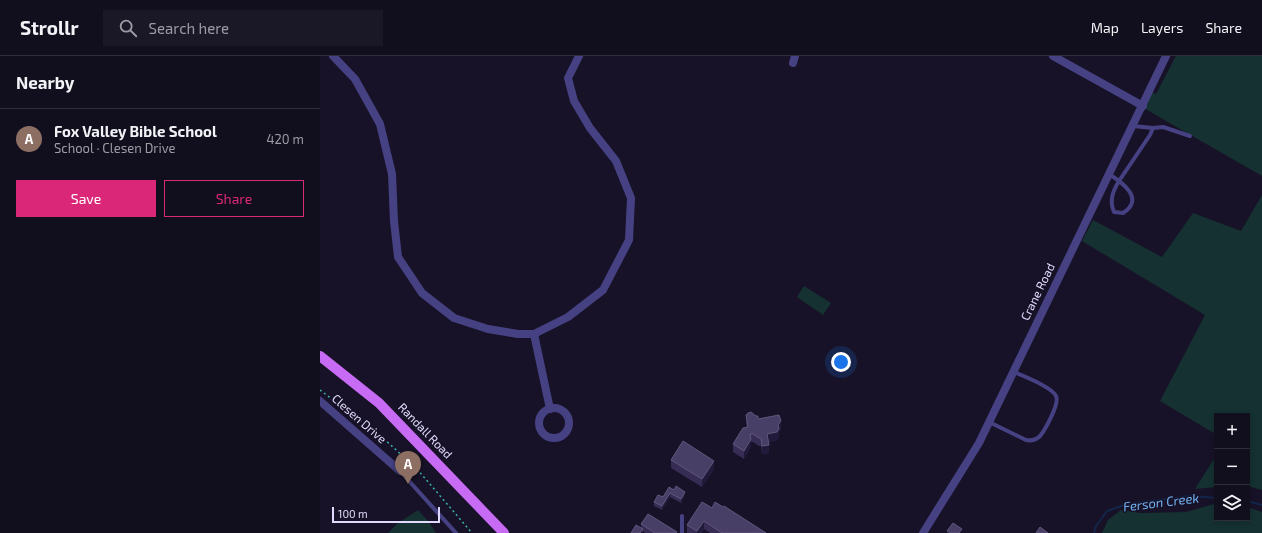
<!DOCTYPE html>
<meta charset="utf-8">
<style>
:root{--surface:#110e1d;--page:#1a1726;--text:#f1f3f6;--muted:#9c9ca4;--line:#302e3b;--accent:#db2777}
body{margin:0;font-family:"Exo 2",sans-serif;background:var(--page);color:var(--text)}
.controls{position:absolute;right:12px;bottom:12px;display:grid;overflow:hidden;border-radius:0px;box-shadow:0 2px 6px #0003}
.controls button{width:36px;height:36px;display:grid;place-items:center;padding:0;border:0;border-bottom:1px solid var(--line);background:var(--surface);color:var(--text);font:20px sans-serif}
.scale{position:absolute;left:12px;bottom:10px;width:108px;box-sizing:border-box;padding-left:4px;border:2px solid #e0dbfc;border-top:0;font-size:11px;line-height:14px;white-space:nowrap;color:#e0dbfc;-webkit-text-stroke:3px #171227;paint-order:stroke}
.you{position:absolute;left:521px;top:306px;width:14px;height:14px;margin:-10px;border:3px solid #fff;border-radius:50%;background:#1a73e8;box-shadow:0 0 0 6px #1a73e833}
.badge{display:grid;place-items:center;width:26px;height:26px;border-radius:50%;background:var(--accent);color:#fff;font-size:13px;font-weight:700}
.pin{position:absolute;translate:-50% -33px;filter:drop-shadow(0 1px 2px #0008)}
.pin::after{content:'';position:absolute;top:21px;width:14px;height:12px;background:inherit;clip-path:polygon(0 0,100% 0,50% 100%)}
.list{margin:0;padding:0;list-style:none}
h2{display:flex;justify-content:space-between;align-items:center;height:52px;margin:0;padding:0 16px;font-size:17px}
h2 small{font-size:13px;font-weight:400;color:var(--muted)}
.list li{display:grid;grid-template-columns:26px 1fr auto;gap:12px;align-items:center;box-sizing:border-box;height:60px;padding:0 16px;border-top:1px solid var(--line)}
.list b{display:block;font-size:15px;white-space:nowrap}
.list p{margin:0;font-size:13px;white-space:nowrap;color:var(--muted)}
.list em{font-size:13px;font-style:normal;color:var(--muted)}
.actions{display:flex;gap:8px;padding:12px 16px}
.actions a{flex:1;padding:9px 0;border:1px solid var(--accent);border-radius:0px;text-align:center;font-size:14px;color:var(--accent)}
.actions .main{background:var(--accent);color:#fff}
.icon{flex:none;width:22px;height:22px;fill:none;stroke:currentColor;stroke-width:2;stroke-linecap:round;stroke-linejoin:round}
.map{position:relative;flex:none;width:942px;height:477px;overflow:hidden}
header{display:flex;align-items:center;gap:24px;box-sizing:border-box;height:56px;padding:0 20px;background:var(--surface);border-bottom:1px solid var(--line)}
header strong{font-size:19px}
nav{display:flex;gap:22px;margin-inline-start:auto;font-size:14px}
.search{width:280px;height:36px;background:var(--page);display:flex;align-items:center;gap:10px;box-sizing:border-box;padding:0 14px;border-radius:0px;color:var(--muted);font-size:15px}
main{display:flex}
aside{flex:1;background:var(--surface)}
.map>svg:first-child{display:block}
.green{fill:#153131}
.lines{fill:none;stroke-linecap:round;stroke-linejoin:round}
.stream{stroke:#13264a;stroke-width:2}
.path{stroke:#39b2b0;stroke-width:1.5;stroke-dasharray:2 3;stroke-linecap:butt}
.service{stroke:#464183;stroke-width:4}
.minor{stroke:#464183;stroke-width:8}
.primary{stroke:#c76af4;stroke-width:10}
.wall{fill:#362c54}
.shaded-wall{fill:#221a3a}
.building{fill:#483f66;stroke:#60577d}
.labels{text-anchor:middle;stroke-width:3;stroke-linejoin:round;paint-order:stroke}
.street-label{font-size:12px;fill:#e0dbfc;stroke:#171227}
.water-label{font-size:13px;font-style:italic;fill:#71b2f4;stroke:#171227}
</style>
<header>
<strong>Strollr</strong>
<div class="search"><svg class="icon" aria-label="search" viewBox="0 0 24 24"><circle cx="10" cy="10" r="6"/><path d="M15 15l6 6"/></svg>Search here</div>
<nav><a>Map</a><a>Layers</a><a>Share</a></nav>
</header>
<main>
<aside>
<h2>Nearby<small></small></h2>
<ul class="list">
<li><span class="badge" style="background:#8d6e63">A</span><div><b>Fox Valley Bible School</b><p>School · Clesen Drive</p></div><em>420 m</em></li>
</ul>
<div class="actions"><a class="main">Save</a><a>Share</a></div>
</aside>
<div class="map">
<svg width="942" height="477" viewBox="0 0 942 477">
<rect width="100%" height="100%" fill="#171227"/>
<g class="green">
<polygon points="856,0 942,0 942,120 827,54 824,51 832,36 836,38"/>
<polygon points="942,139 942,434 927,430 927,360 897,360 897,379 840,345 885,259 762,185 773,164 842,201 873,157 921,175"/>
<polygon points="484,230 511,247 503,259 477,241"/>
<polygon points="897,398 897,431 875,433"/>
<polygon points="894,448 897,448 897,462 927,462 927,451 942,456 942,477 782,477 788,464 801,454 821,457 866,456"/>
<polygon points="98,454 109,466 116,477 68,477 78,467"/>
</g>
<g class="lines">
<g class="stream">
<polyline points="927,445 942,449"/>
<polyline points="774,477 776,470 787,455 807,448 871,440 897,442"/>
</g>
<polyline class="path" points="0,334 62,381 97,413 152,477"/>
<g class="service">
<polyline points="833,72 843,71 870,80"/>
<path d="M789,118c14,9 36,25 14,39l-9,-1c-5,-12 -1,-21 5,-31l31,-46 3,-7 -20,-2"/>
<path d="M669,366l37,18c5,1 10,0 14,-4 5,-6 20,-33 16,-40 -4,-9 -32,-20 -42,-24"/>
<polyline points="80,415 136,477"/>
<polyline points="362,477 362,460"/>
</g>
<g class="minor">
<polyline points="13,0 35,23 60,68 72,118 74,165 78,201 102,237 134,262 168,273 198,278 214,278 248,261 283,234 309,184 311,142 296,105 270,72 254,45 248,22 259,0"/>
<polyline points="733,0 823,50"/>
<polyline points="473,7 475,0"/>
<polyline points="214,278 230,353"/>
<polyline points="0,345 80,415"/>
<circle cx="234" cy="367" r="15"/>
<polyline points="603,477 659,387 846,0"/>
</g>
<polyline class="primary" points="0,300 59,347 184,477"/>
</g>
<g class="wall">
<polygon points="426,359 438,363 461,373 459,375 459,381 457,384 449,386 449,397 442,398 441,390 439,390 433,386 431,386 431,391 424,403 413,396 413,388 427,372 426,367"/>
<polygon points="351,404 394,413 382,431 351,412"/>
<polygon points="349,431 365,440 361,447 350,441 342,454 334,450 334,446 343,441"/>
<polygon points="403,451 446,477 390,477 384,473 382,477 367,477 367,469 392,452"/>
<polygon points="321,468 357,477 325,477 323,475 323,477 321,472"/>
</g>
<g class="shaded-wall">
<polygon points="461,365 461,373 459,375 459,381 457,384 447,386 447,378 458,369"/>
<polygon points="431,383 431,391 424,403 424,395"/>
<polygon points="449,389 449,397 442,398 442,390"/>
<polygon points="394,405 394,413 382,431 382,423"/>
<polygon points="365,436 365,440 361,447 361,443"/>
<polygon points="350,437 350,441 342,454 342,450"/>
<polygon points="384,465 384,473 382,477 377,477 377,475"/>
</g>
<g class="building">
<polygon points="431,356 436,360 438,360 438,363 459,359 461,365 458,369 459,373 457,376 447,378 449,389 442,390 441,382 439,382 433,378 430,378 431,383 424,395 413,388 423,372 428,371 426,359 428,357"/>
<polygon points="363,385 394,405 382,423 351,404"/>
<polygon points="356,430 365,436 361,443 350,437 342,450 334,446 338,439 343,441 349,431 354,434"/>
<polygon points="382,446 392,452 395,446 403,451 404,450 446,477 402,477 384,465 377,475 367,469"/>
<polygon points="328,458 357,476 356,477 335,477 321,468"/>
<polygon points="633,467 642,473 639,477 630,477 627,475"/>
<polygon points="316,469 323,473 320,477 311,477"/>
<polygon points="720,471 728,477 716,477"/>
</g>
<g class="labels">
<g class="street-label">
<text transform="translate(718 236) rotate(-64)" y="4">Crane Road</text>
<text transform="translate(39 363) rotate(41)" y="4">Clesen Drive</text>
<text transform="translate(105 375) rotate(46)" y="4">Randall Road</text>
</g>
<g class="water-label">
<text transform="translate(841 446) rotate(-7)" y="5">Ferson Creek</text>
</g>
</g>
</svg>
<div class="controls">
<button>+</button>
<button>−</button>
<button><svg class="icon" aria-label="layers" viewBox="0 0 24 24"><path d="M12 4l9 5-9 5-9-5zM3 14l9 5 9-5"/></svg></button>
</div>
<div class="scale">100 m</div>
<div class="you"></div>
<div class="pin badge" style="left:88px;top:428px;background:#8d6e63">A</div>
</div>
</main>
